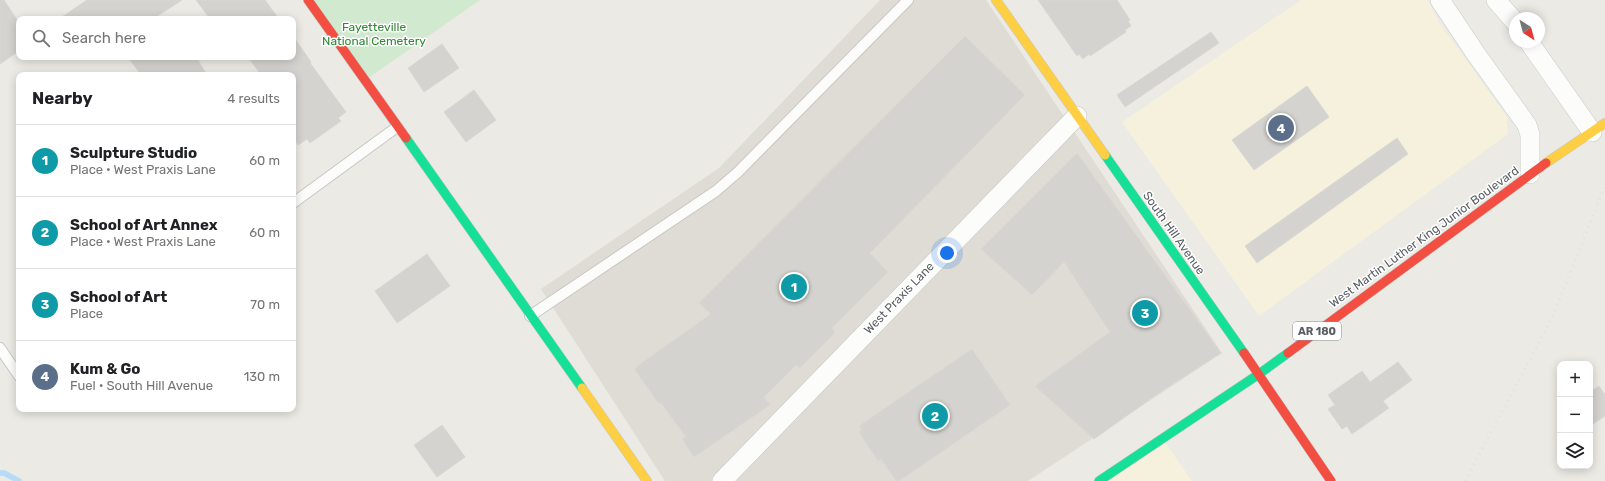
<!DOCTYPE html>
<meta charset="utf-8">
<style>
:root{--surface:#fff;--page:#f6f6f6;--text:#202124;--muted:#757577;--line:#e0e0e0;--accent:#8d8f90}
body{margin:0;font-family:Rubik,sans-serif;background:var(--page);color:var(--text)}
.controls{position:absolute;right:12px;bottom:12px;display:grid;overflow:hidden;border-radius:8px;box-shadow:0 2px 10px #0003}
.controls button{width:36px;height:36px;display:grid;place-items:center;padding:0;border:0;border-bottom:1px solid var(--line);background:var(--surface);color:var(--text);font:20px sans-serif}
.compass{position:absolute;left:1509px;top:12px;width:36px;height:36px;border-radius:50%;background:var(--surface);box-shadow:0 2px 10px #0003;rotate:144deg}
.you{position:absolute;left:947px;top:253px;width:14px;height:14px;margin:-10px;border:3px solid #fff;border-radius:50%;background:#1a73e8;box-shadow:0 0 0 6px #1a73e833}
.badge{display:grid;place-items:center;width:26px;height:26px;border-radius:50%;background:var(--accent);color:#fff;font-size:13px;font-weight:700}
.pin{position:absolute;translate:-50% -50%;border:2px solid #fff;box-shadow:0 1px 4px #0006}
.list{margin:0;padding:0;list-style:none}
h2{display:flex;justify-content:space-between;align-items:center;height:52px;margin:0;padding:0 16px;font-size:17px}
h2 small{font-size:13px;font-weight:400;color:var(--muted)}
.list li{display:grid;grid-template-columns:26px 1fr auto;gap:12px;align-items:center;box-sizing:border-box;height:72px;padding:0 16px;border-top:1px solid var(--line)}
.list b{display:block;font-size:15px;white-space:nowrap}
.list p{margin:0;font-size:13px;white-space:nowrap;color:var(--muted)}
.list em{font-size:13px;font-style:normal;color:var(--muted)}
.icon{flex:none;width:22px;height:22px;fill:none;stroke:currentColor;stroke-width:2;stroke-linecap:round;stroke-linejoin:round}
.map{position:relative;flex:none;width:1605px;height:481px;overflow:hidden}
.search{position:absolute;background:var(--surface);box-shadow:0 2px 10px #0003;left:16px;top:16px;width:280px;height:44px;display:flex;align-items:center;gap:10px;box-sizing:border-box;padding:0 14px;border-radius:8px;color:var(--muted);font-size:15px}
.panel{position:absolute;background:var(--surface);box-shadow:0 2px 10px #0003;left:16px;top:72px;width:280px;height:340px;border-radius:8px}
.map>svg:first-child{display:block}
.commercial{fill:#f6f1dc}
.education{fill:#dedcd4}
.green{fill:#d1e9ce}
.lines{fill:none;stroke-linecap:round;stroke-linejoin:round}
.stream{stroke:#b6daf7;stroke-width:5.5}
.building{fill:#d4d3cf;stroke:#dad8d4}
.lane-casing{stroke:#c7c7c5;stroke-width:12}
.street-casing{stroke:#c7c7c5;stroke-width:20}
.fast-casing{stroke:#c7c8c6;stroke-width:10}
.slow-casing{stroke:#c7c8c6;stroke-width:10}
.jam-casing{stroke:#c7c8c6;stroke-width:10}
.lane{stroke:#fcfcfb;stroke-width:10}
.street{stroke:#fcfcfb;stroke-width:19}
.fast{stroke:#16e098;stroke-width:9}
.slow{stroke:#ffcf43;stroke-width:9}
.jam{stroke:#f24e42;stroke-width:9}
.rail{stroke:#e2e2e1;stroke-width:3;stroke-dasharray:1 5;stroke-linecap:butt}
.labels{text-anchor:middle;stroke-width:3;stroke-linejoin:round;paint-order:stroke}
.shield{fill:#fff;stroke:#8c8e92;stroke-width:1}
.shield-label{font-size:11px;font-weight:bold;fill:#5a5e63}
.park-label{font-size:12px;fill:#2e8734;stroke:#fff}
.street-label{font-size:12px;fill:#5a5e63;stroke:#fff}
</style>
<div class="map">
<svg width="1605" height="481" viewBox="0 0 1605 481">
<rect width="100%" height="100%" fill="#ebeae4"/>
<g class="commercial">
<polygon points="1301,0 1428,0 1439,22 1507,117 1508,134 1259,316 1122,122"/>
<polygon points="1162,438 1192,481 1099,481"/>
</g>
<polygon class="education" points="880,0 986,0 1222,353 1028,481 665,481 541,289 719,168"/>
<polygon class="green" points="308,0 480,0 364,81"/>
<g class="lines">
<polyline class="stream" points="0,473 4,473 19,481"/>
</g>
<g class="building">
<polygon points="0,0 4,0 19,23 19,51 0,64"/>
<polygon points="87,0 182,0 153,19 59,19"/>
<polygon points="196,0 265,0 279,19 210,19"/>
<polygon points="1038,0 1117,0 1130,20 1128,21 1131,26 1125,30 1126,32 1090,56 1089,54 1083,59 1079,54 1077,56"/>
<polygon points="1211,32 1219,43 1125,107 1117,95"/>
<polygon points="293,36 311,62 310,63 346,112 338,118 341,121 310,143 307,139 298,145 293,137 293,75 261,75 248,57 293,57"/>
<polygon points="965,36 1025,95 870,253 888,272 832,328 835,333 800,368 796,365 764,397 770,405 694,457 682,439 686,437 661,403 659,404 635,370 636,368 636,367 711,314 699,303"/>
<polygon points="442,44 459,68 424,92 408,68"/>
<polygon points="128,57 196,57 207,75 141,75"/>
<polygon points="1307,86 1329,117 1254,170 1232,140"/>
<polygon points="474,90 496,120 466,142 444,112"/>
<polygon points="1397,138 1408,154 1257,263 1245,246"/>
<polygon points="1077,153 1221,353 1163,390 1094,439 1035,386 1110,332 1064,262 1032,295 981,249"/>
<polygon points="427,254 450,286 397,323 375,291"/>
<polygon points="972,349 1010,405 899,481 896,481 881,459 878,461 859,432 862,430 859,426"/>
<polygon points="1398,362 1412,380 1383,401 1389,408 1352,434 1347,426 1342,429 1328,409 1335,405 1328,395 1362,371 1370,382"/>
<polygon points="1599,386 1605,395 1605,416 1590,426 1590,392"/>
<polygon points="442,425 465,457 437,477 414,445"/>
</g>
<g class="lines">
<g class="lane-casing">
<g id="lane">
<polyline points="293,203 397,127"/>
<polyline points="530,316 716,191 738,172 908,0"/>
<polyline points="0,348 19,376"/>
</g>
</g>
<g class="street-casing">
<g id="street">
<polyline points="1440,0 1476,54 1527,125 1530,135 1530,174"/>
<polyline points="1496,0 1515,22"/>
<polyline points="1529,42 1592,132"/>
<polyline points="722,481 1077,116"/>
</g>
</g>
<g class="fast-casing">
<g id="fast">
<polyline points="406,138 582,388"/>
<polyline points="1105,155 1244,353"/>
<polyline points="1099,481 1259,374 1288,353"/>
</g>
</g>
<g class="slow-casing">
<g id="slow">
<polyline points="996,0 1105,155"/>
<polyline points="1546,163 1605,123"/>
<polyline points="582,388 647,481"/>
</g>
</g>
<g class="jam-casing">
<g id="jam">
<polyline points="308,0 406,138"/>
<polyline points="1244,353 1331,481"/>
<polyline points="1288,353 1546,163"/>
</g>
</g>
<use href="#lane" class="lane"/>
<use href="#street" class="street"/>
<use href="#fast" class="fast"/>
<use href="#slow" class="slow"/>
<use href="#jam" class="jam"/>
<polyline class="rail" points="1466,481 1475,462 1552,318 1605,186"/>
</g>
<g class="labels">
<rect class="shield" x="1293" y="322" width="48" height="18" rx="3"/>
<g class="shield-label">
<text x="1317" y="335">AR 180</text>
</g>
<g class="park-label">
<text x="374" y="31">Fayetteville<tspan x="374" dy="14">National Cemetery</tspan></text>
</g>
<g class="street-label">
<text transform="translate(1174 233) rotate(55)" y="4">South Hill Avenue</text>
<text transform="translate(1424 237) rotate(-36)" y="4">West Martin Luther King Junior Boulevard</text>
<text transform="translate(899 298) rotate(-46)" y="4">West Praxis Lane</text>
</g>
</g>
</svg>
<div class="controls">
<button>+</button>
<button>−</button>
<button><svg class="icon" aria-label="layers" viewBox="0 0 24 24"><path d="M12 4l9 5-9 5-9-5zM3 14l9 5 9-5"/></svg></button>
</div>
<svg class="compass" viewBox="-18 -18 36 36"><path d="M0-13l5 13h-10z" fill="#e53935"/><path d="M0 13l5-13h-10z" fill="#757577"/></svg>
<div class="you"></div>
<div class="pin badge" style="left:794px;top:287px;background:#0f9aa8">1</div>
<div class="pin badge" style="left:935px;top:416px;background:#0f9aa8">2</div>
<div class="pin badge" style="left:1145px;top:313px;background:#0f9aa8">3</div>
<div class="pin badge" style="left:1281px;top:128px;background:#5c6f8a">4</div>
<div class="search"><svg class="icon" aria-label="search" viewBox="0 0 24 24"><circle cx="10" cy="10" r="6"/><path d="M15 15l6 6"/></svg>Search here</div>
<section class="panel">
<h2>Nearby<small>4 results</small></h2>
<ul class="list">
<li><span class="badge" style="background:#0f9aa8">1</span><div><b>Sculpture Studio</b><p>Place · West Praxis Lane</p></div><em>60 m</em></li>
<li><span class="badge" style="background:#0f9aa8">2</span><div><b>School of Art Annex</b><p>Place · West Praxis Lane</p></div><em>60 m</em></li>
<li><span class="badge" style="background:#0f9aa8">3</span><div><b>School of Art</b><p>Place</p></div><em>70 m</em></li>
<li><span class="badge" style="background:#5c6f8a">4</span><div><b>Kum &amp; Go</b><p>Fuel · South Hill Avenue</p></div><em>130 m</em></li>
</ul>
</section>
</div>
